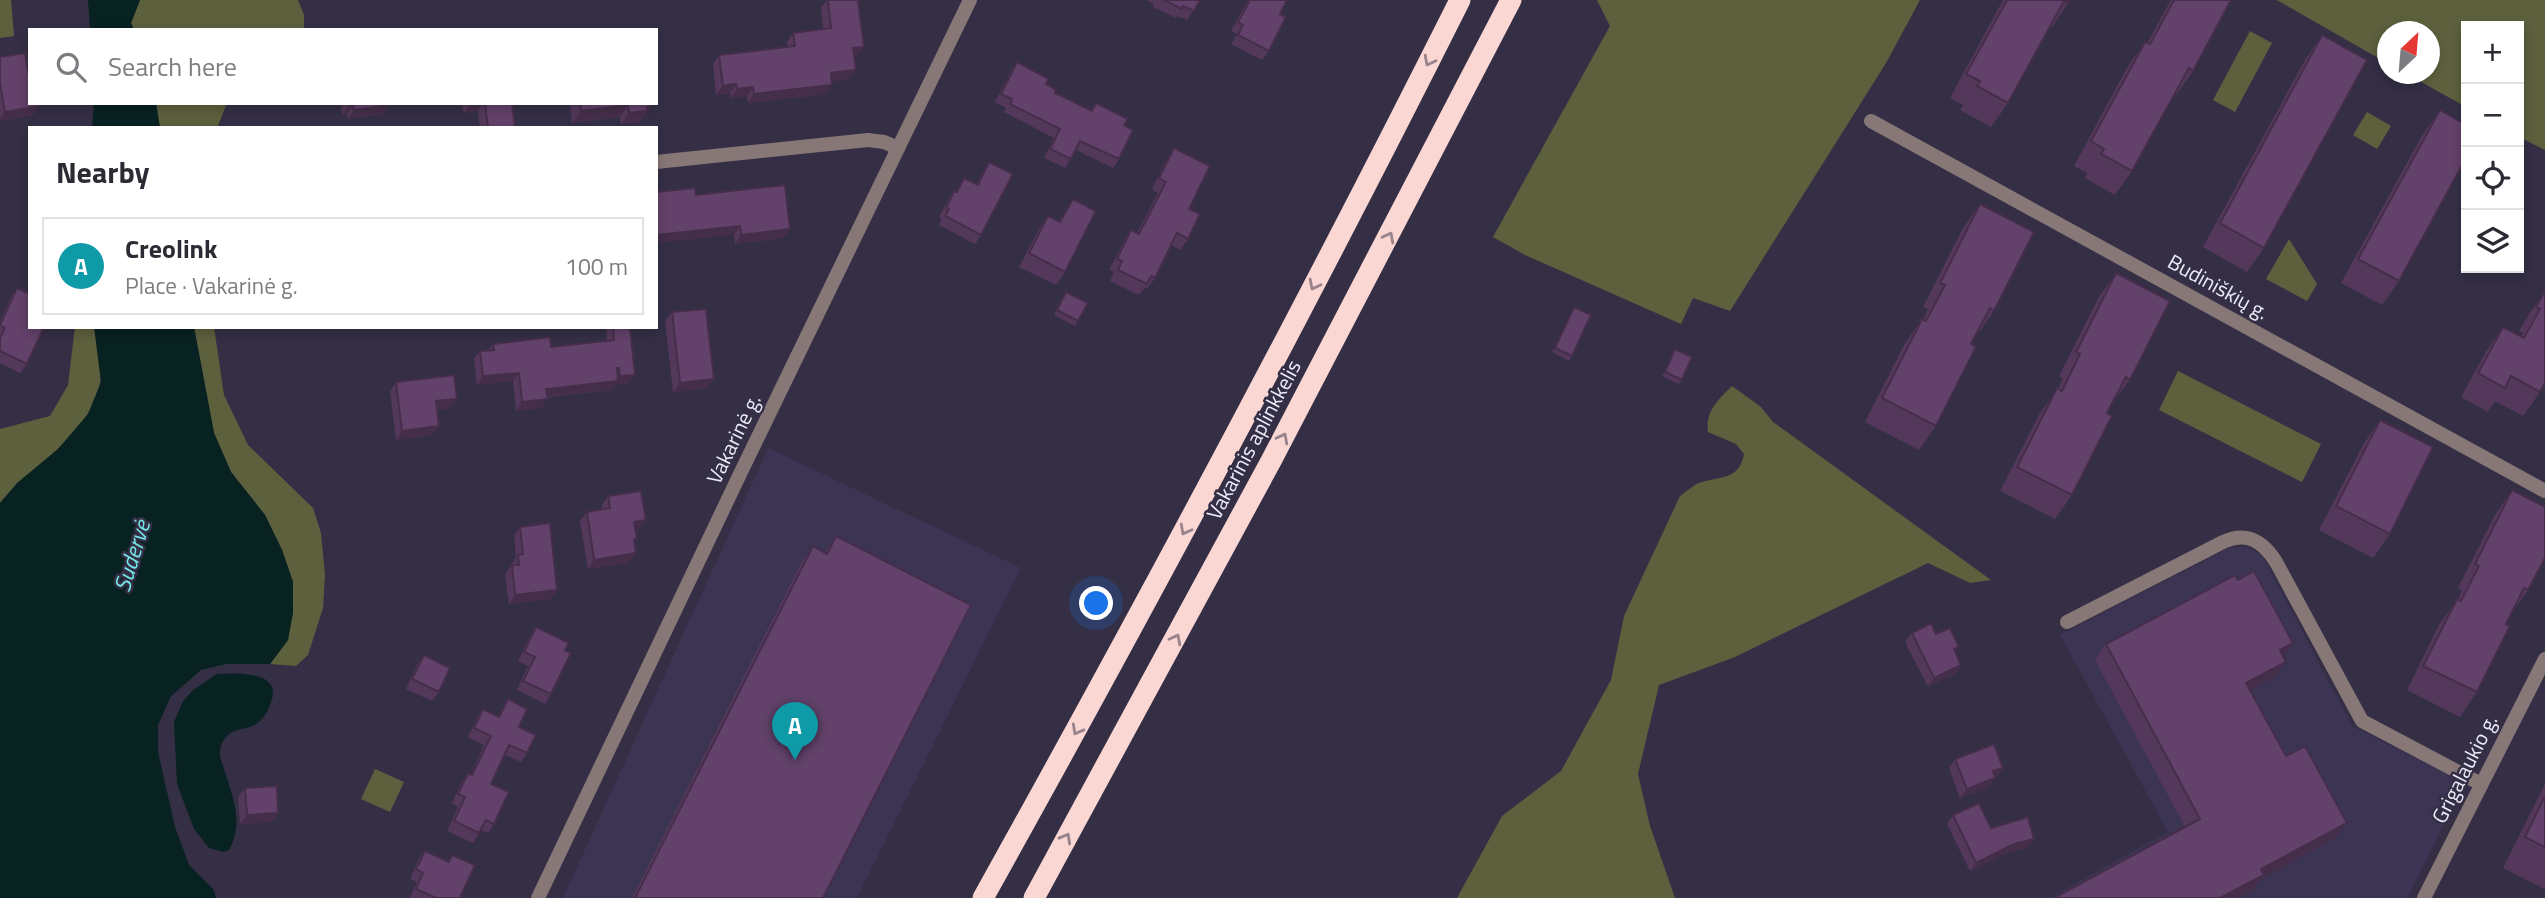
<!DOCTYPE html>
<meta charset="utf-8">
<style>
:root{--surface:#fff;--page:#f2f2f3;--text:#2b2b33;--muted:#7c7c81;--line:#e1e1e2;--accent:#0b8043}
body{margin:0;font-family:"Titillium Web",sans-serif;background:var(--page);color:var(--text)}
.controls{position:absolute;right:21px;top:21px;display:grid;overflow:hidden;border-radius:0px;box-shadow:0 4px 10px #0003}
.controls button{width:63px;height:63px;display:grid;place-items:center;padding:0;border:0;border-bottom:2px solid var(--line);background:var(--surface);color:var(--text);font:35px sans-serif}
.compass{position:absolute;left:2377px;top:21px;width:63px;height:63px;border-radius:50%;background:var(--surface);box-shadow:0 4px 10px #0003;rotate:26deg}
.you{position:absolute;left:1097px;top:604px;width:24px;height:24px;margin:-18px;border:5px solid #fff;border-radius:50%;background:#1a73e8;box-shadow:0 0 0 10px #1a73e833}
.badge{display:grid;place-items:center;width:46px;height:46px;border-radius:50%;background:var(--accent);color:#fff;font-size:23px;font-weight:700}
.pin{position:absolute;translate:-50% -58px;filter:drop-shadow(0 2px 4px #0008)}
.pin::after{content:'';position:absolute;top:37px;width:24px;height:21px;background:inherit;clip-path:polygon(0 0,100% 0,50% 100%)}
.list{margin:0;padding:0;list-style:none}
h2{display:flex;justify-content:space-between;align-items:center;height:91px;margin:0;padding:0 28px;font-size:30px}
h2 small{font-size:23px;font-weight:400;color:var(--muted)}
.list li{display:grid;grid-template-columns:46px 1fr auto;gap:21px;align-items:center;box-sizing:border-box;height:98px;margin:0 14px 14px;padding:0 14px;border:2px solid var(--line);border-radius:0px}
.list b{display:block;font-size:26px;white-space:nowrap}
.list p{margin:0;font-size:23px;white-space:nowrap;color:var(--muted)}
.list em{font-size:23px;font-style:normal;color:var(--muted)}
.icon{flex:none;width:38px;height:38px;fill:none;stroke:currentColor;stroke-width:2;stroke-linecap:round;stroke-linejoin:round}
.map{position:relative;flex:none;width:2545px;height:898px;overflow:hidden}
.search{position:absolute;background:var(--surface);box-shadow:0 4px 10px #0003;left:28px;top:28px;width:630px;height:77px;display:flex;align-items:center;gap:18px;box-sizing:border-box;padding:0 24px;border-radius:0px;color:var(--muted);font-size:26px}
.panel{position:absolute;background:var(--surface);box-shadow:0 4px 10px #0003;left:28px;top:126px;width:630px;height:203px;border-radius:0px}
.map>svg:first-child{display:block}
.built{fill:#3b3452}
.green{fill:#5d603d}
.water{fill:#082121}
.lines{fill:none;stroke-linecap:round;stroke-linejoin:round}
.street{stroke:#877877;stroke-width:14}
.highway{stroke:#fbd7d4;stroke-width:21}
.wall{fill:#54385b}
.shaded-wall{fill:#452e4a}
.building{fill:#62416a;stroke:#452e4a;stroke-width:2}
.oneway{stroke:#98838d}
.labels{text-anchor:middle;stroke-width:5;stroke-linejoin:round;paint-order:stroke}
.street-label{font-size:21px;fill:#edeaf9;stroke:#352f46}
.water-label{font-size:23px;font-style:italic;fill:#72eaea;stroke:#352f46}
</style>
<div class="map">
<svg width="2545" height="898" viewBox="0 0 2545 898">
<rect width="100%" height="100%" fill="#352f46"/>
<g class="built">
<polygon points="768,448 1021,568 857,898 563,898"/>
<polygon points="2246,547 2262,555 2352,726 2444,772 2456,785 2455,802 2407,898 2049,898 2168,832 2060,635 2229,548"/>
</g>
<g class="green">
<polygon points="0,0 11,0 14,36 0,38"/>
<polygon points="140,0 298,0 304,15 304,30 134,30 131,23"/>
<polygon points="1597,0 1920,0 1886,63 1730,311 1693,298 1681,324 1525,255 1493,237 1610,26"/>
<polygon points="2277,0 2545,0 2545,150 2519,137 2519,26 2466,26 2466,107 2407,74 2430,74 2430,32 2388,32 2387,63"/>
<polygon points="2250,31 2272,43 2235,112 2213,100"/>
<polygon points="156,103 227,103 217,128 160,128"/>
<polygon points="2367,112 2391,126 2377,149 2353,135"/>
<polygon points="2289,239 2317,284 2307,301 2266,279"/>
<path d="M75,327h19l2,7c2,15 7,35 4,49 -9,50 -68,84 -100,120v-74l50,-13 18,-31z"/>
<polygon points="194,327 214,327 224,395 248,445 313,508 321,533 325,575 323,608 308,655 296,666 270,664 288,640 293,582 282,550 265,515 231,472 214,433"/>
<polygon points="2178,371 2321,444 2302,482 2159,410"/>
<path d="M1732,386l29,21 12,15 218,158 -21,3 -42,-20 -193,94 -76,28 -21,89 12,52 25,72h-218l45,-82 59,-45 50,-91 13,-64 56,-120c6,-4 12,-10 19,-13 21,-7 40,-2 45,-29l-8,-10 -28,-12c-3,-21 11,-33 24,-46z"/>
<polygon points="375,769 404,782 390,812 361,799"/>
</g>
<g class="water">
<polygon points="88,0 140,0 131,23 134,30 90,30"/>
<polygon points="94,103 156,103 160,128 92,128"/>
<polygon points="94,327 194,327 214,433 231,472 265,515 282,550 293,582 293,613 288,640 270,664 226,664 201,670 171,696 158,725 158,752 175,827 189,865 214,890 216,898 0,898 0,503 17,483 58,449 88,414 101,382"/>
<path d="M217,674c20,-1 66,-3 54,28 -3,9 -7,17 -15,22 -9,6 -22,4 -29,12 -4,4 -7,10 -7,15 -1,6 3,14 5,21 8,26 19,52 4,78l-5,2 -15,-4 -15,-19 -17,-45 -3,-62 9,-21 10,-11z"/>
</g>
<g class="lines">
<g class="street">
<polyline points="1871,121 2545,491"/>
<polyline points="656,162 868,140 884,142 898,148"/>
<path d="M2067,622l156,-80c24,-11 40,-1 53,20l86,159 119,63"/>
<polyline points="538,898 740,474 970,0"/>
<polyline points="2424,898 2545,659"/>
</g>
<g class="highway">
<path d="M983,898c165,-296 325,-595 477,-898"/>
<polyline points="1034,898 1271,461 1511,0"/>
</g>
</g>
<g class="wall">
<polygon points="827,0 858,0 857,56 854,56 849,79 832,81 832,85 826,94 748,103 747,96 731,98 730,93 716,95 713,64 719,55 787,47 787,42 793,33 823,29 821,8"/>
<polygon points="1147,0 1200,0 1187,20 1177,16 1176,18 1153,7 1154,4"/>
<polygon points="1248,0 1287,0 1280,14 1269,51 1262,60 1231,44 1237,34 1231,31"/>
<polygon points="2003,0 2070,0 2052,27 2050,26 2008,103 1991,127 1960,110 1963,105 1950,98"/>
<polygon points="2171,0 2231,0 2193,71 2176,95 2174,94 2132,171 2115,195 2085,178 2087,173 2074,166 2128,66 2145,42 2147,43"/>
<polygon points="2322,35 2264,248 2247,272 2203,247 2305,60"/>
<polygon points="0,57 33,115 0,121"/>
<polygon points="1017,62 1046,84 1055,93 1091,110 1096,103 1124,125 1119,159 1113,168 1076,150 1065,168 1044,158 1054,138 1004,112 1006,108 995,102 1011,71"/>
<polygon points="341,103 389,103 382,114 347,119 347,114 342,115"/>
<polygon points="462,103 512,103 515,128 480,128 478,111 464,113"/>
<polygon points="570,103 652,103 652,106 639,122 621,124 620,117 572,123"/>
<polygon points="2440,110 2399,281 2382,305 2341,283 2423,134"/>
<polygon points="1174,148 1189,209 1188,239 1180,250 1171,245 1155,278 1147,289 1145,288 1139,295 1110,281 1114,272 1109,270 1124,241 1131,230 1137,233 1158,193 1152,189 1167,159"/>
<polygon points="989,162 981,235 975,244 939,225 942,218 939,217 948,200 954,191 956,192 964,178 976,185"/>
<polygon points="696,195 784,238 735,244 734,235"/>
<polygon points="1073,199 1065,272 1056,285 1019,267 1039,229 1048,216 1059,221"/>
<polygon points="1980,204 1994,311 1977,335 1976,334 1936,426 1919,450 1865,422 1905,343 1922,319 1923,320 1928,309 1923,307 1963,228"/>
<polygon points="2116,273 2130,380 2112,403 2072,495 2055,519 2000,491 2040,413 2058,389 2063,378 2059,376 2099,297"/>
<polygon points="17,288 27,364 20,373 0,363 0,321 11,297"/>
<polygon points="2545,291 2540,392 2523,416 2495,401 2488,412 2461,397 2486,351 2503,327 2521,337 2523,333 2519,331 2529,314"/>
<polygon points="1066,292 1078,321 1075,326 1054,315"/>
<polygon points="1574,307 1572,356 1569,361 1552,352"/>
<polygon points="672,312 714,379 707,388 673,392 665,321"/>
<polygon points="606,327 632,327 631,329 629,383 615,385 612,390 547,397 541,408 516,411 513,381 477,385 474,359 480,351 489,350 493,344 551,347 607,341"/>
<polygon points="1675,349 1682,380 1678,384 1662,376"/>
<polygon points="396,382 451,408 437,410 433,435 396,440 390,391"/>
<polygon points="2380,420 2390,534 2373,558 2319,530 2363,445"/>
<polygon points="2512,490 2528,590 2511,614 2477,692 2460,717 2407,690 2440,623 2458,599 2462,590 2458,588 2495,515"/>
<polygon points="608,496 639,529 635,530 637,539 634,542 629,563 588,569 580,521 587,512 602,509 602,505"/>
<polygon points="520,527 557,590 551,599 509,604 505,575 516,557 514,536"/>
<polygon points="836,536 823,898 632,898 801,563 813,546 825,552"/>
<polygon points="2238,580 2293,643 2283,656 2286,662 2275,677 2250,690 2286,756 2336,838 2261,879 2253,890 2185,827 2095,660 2106,644"/>
<polygon points="536,627 565,650 551,694 545,704 517,690 528,666 518,661 530,636"/>
<polygon points="1912,633 1936,634 1955,652 1961,665 1955,674 1928,687 1905,642"/>
<polygon points="424,655 439,692 432,701 406,689 417,665"/>
<polygon points="508,699 519,727 527,753 521,762 505,755 491,784 494,824 488,833 481,830 473,843 447,831 458,807 452,803 462,782 468,773 471,774 484,745 468,737 477,718 483,709 498,716"/>
<polygon points="1955,759 2003,768 1989,787 1960,798 1949,768"/>
<polygon points="2545,784 2545,889 2503,868"/>
<polygon points="245,788 278,813 272,822 240,824 238,797"/>
<polygon points="1953,815 1991,828 2034,839 2029,847 2008,853 1970,871 1947,824"/>
<polygon points="425,851 447,862 452,855 460,898 410,898 417,882 410,879 418,860"/>
</g>
<g class="shaded-wall">
<polygon points="864,47 857,56 847,57 853,48"/>
<polygon points="856,70 849,79 824,82 831,73"/>
<polygon points="736,84 730,93 716,95 723,86"/>
<polygon points="832,85 826,94 748,103 754,94"/>
<polygon points="753,87 747,96 731,98 737,89"/>
<polygon points="470,103 483,103 478,111 464,113"/>
<polygon points="353,105 347,114 342,115 349,106"/>
<polygon points="389,105 382,114 347,119 354,110"/>
<polygon points="628,105 620,117 572,123 581,111"/>
<polygon points="39,106 33,115 0,121 0,119 5,112"/>
<polygon points="652,106 639,122 621,124 629,113"/>
<polygon points="740,226 734,235 656,243 656,235"/>
<polygon points="790,229 784,238 735,244 741,235"/>
<polygon points="519,373 513,381 477,385 483,376"/>
<polygon points="635,375 629,383 615,385 612,390 540,397 546,389 617,381 620,376"/>
<polygon points="714,379 707,388 673,392 680,383"/>
<polygon points="457,399 451,408 430,411 436,401"/>
<polygon points="548,399 541,408 516,411 522,402"/>
<polygon points="439,426 433,435 396,440 402,431"/>
<polygon points="646,520 639,529 628,531 634,522"/>
<polygon points="636,553 629,563 588,569 594,560"/>
<polygon points="557,590 551,599 509,604 515,595"/>
<polygon points="2293,643 2282,658 2280,650"/>
<polygon points="2286,662 2275,677 2236,698 2246,683"/>
<polygon points="1961,665 1955,674 1928,687 1934,678"/>
<polygon points="2003,768 1996,777 1986,781 1993,771"/>
<polygon points="1995,778 1989,787 1960,798 1967,789"/>
<polygon points="278,813 272,822 240,824 247,815"/>
<polygon points="2347,823 2336,838 2261,879 2253,890 2238,898 2220,898 2261,869"/>
<polygon points="2034,839 2029,847 2008,853 1970,871 1976,863 2014,844"/>
</g>
<g class="building">
<polygon points="828,0 858,0 864,47 853,48 856,70 831,73 832,85 754,94 753,87 737,89 736,84 723,86 719,55 795,46 793,33 831,28"/>
<polygon points="1164,0 1200,0 1194,11 1183,6 1182,9"/>
<polygon points="1250,0 1287,0 1280,14 1286,17 1269,51 1238,35 1243,25 1238,22"/>
<polygon points="2007,0 2070,0 2068,3 2064,1 2008,103 1977,86 1980,81 1966,74"/>
<polygon points="2174,0 2231,0 2193,71 2189,68 2132,171 2101,154 2104,149 2091,141 2145,42 2150,44"/>
<polygon points="2322,35 2367,60 2264,248 2220,223"/>
<polygon points="25,53 30,82 30,103 39,103 39,106 5,112 0,84 0,57"/>
<polygon points="1017,62 1049,79 1046,84 1056,90 1055,93 1092,111 1096,103 1128,119 1124,125 1133,130 1119,159 1080,141 1071,159 1050,149 1060,129 1010,104 1012,99 1001,94"/>
<polygon points="348,103 389,103 389,105 354,110 353,105 349,106"/>
<polygon points="485,103 512,103 515,128 488,128"/>
<polygon points="580,103 652,103 652,106 647,107 647,111 629,113 628,105 581,111"/>
<polygon points="2440,110 2466,125 2466,158 2399,281 2358,259"/>
<polygon points="1174,148 1210,166 1189,209 1200,214 1188,239 1177,233 1155,278 1151,276 1147,284 1118,270 1122,261 1117,259 1131,230 1139,234 1166,182 1159,178"/>
<polygon points="989,162 1013,174 981,235 945,216 949,209 946,208 954,191 957,192 964,178 978,185"/>
<polygon points="785,185 790,229 741,235 740,226 656,235 656,192 695,188 696,195"/>
<polygon points="1073,199 1096,211 1065,272 1029,253 1048,216 1060,222"/>
<polygon points="1980,204 2034,232 1994,311 1990,308 1971,344 1976,347 1936,426 1882,398 1922,319 1926,321 1945,285 1940,283"/>
<polygon points="2116,273 2170,301 2130,380 2126,377 2107,413 2112,416 2072,495 2017,467 2057,388 2062,391 2080,354 2076,352"/>
<polygon points="17,288 30,294 30,327 44,327 27,364 0,351 0,338 5,328 0,325"/>
<polygon points="2545,291 2545,383 2540,392 2511,376 2505,388 2478,373 2503,327 2524,338 2540,309 2536,307"/>
<polygon points="1066,292 1088,303 1078,321 1057,310"/>
<polygon points="1574,307 1591,315 1572,356 1555,348"/>
<polygon points="706,309 714,379 680,383 672,312"/>
<polygon points="613,327 630,327 635,375 620,376 619,368 617,368 618,381 546,389 548,399 522,402 519,373 483,376 480,351 494,350 493,344 550,337 551,347 614,340"/>
<polygon points="1675,349 1692,357 1682,380 1665,372"/>
<polygon points="454,375 457,399 436,401 439,426 402,431 396,382"/>
<polygon points="2380,420 2433,447 2390,534 2336,506"/>
<polygon points="2512,490 2545,507 2545,558 2528,590 2524,588 2506,624 2510,626 2477,692 2423,666 2457,599 2461,601 2479,566 2475,564"/>
<polygon points="641,491 646,520 634,522 637,539 634,539 636,553 594,560 587,512 610,508 608,496"/>
<polygon points="550,523 557,590 515,595 512,565 519,565 518,555 523,554 520,527"/>
<polygon points="836,536 971,605 823,898 635,898 813,546 827,554"/>
<polygon points="2254,571 2293,643 2280,650 2286,662 2246,683 2286,756 2305,746 2347,823 2261,869 2264,875 2220,898 2054,898 2200,819 2106,644 2235,575 2238,580"/>
<polygon points="1931,623 1936,634 1950,628 1959,647 1954,649 1961,665 1934,678 1912,633"/>
<polygon points="536,627 569,643 565,650 571,653 551,694 523,681 535,657 524,652"/>
<polygon points="424,655 450,668 439,692 412,679"/>
<polygon points="508,699 527,709 519,727 536,735 527,753 509,745 491,784 509,792 494,824 486,820 479,833 454,821 465,797 458,794 468,773 472,775 491,736 474,728 483,709 499,717"/>
<polygon points="1994,744 2003,768 1993,771 1995,778 1967,789 1955,759"/>
<polygon points="277,786 278,813 247,815 245,788"/>
<polygon points="2545,796 2545,847 2525,837"/>
<polygon points="1979,803 1991,828 2028,817 2034,839 2014,844 1976,863 1953,815"/>
<polygon points="425,851 449,862 452,855 475,865 460,898 436,898 416,889 423,873 416,869"/>
</g>
<defs><path id="oneway-chevron" d="M-2-3.5L2.5 0L-2 3.5" fill="none" stroke-width="1.6" stroke-linecap="round" stroke-linejoin="round" transform="scale(1.75)"/></defs>
<g class="oneway">
<use href="#oneway-chevron" transform="translate(1429 61) rotate(117)"/>
<use href="#oneway-chevron" transform="translate(1389 237) rotate(-62)"/>
<use href="#oneway-chevron" transform="translate(1314 285) rotate(117)"/>
<use href="#oneway-chevron" transform="translate(1283 438) rotate(-62)"/>
<use href="#oneway-chevron" transform="translate(1185 530) rotate(118)"/>
<use href="#oneway-chevron" transform="translate(1176 639) rotate(-62)"/>
<use href="#oneway-chevron" transform="translate(1077 730) rotate(119)"/>
<use href="#oneway-chevron" transform="translate(1066 838) rotate(-61)"/>
</g>
<g class="labels">
<g class="street-label">
<text transform="translate(2218 287) rotate(29)" y="7">Budiniškių g.</text>
<text transform="translate(734 439) rotate(-64)" y="7">Vakarinė g.</text>
<text transform="translate(1254 440) rotate(-62)" y="7">Vakarinis aplinkkelis</text>
<text transform="translate(2465 769) rotate(-63)" y="7">Grigalaukio g.</text>
</g>
<g class="water-label">
<text transform="translate(132 556) rotate(-73)" y="8">Sudervė</text>
</g>
</g>
</svg>
<div class="controls">
<button>+</button>
<button>−</button>
<button><svg class="icon" aria-label="locate" viewBox="0 0 24 24"><circle cx="12" cy="12" r="6"/><path d="M12 2v4M12 18v4M2 12h4M18 12h4"/></svg></button>
<button><svg class="icon" aria-label="layers" viewBox="0 0 24 24"><path d="M12 4l9 5-9 5-9-5zM3 14l9 5 9-5"/></svg></button>
</div>
<svg class="compass" viewBox="-18 -18 36 36"><path d="M0-13l5 13h-10z" fill="#e53935"/><path d="M0 13l5-13h-10z" fill="#7c7c81"/></svg>
<div class="you"></div>
<div class="pin badge" style="left:795px;top:760px;background:#0f9aa8">A</div>
<div class="search"><svg class="icon" aria-label="search" viewBox="0 0 24 24"><circle cx="10" cy="10" r="6"/><path d="M15 15l6 6"/></svg>Search here</div>
<section class="panel">
<h2>Nearby<small></small></h2>
<ul class="list">
<li><span class="badge" style="background:#0f9aa8">A</span><div><b>Creolink</b><p>Place · Vakarinė g.</p></div><em>100 m</em></li>
</ul>
</section>
</div>
